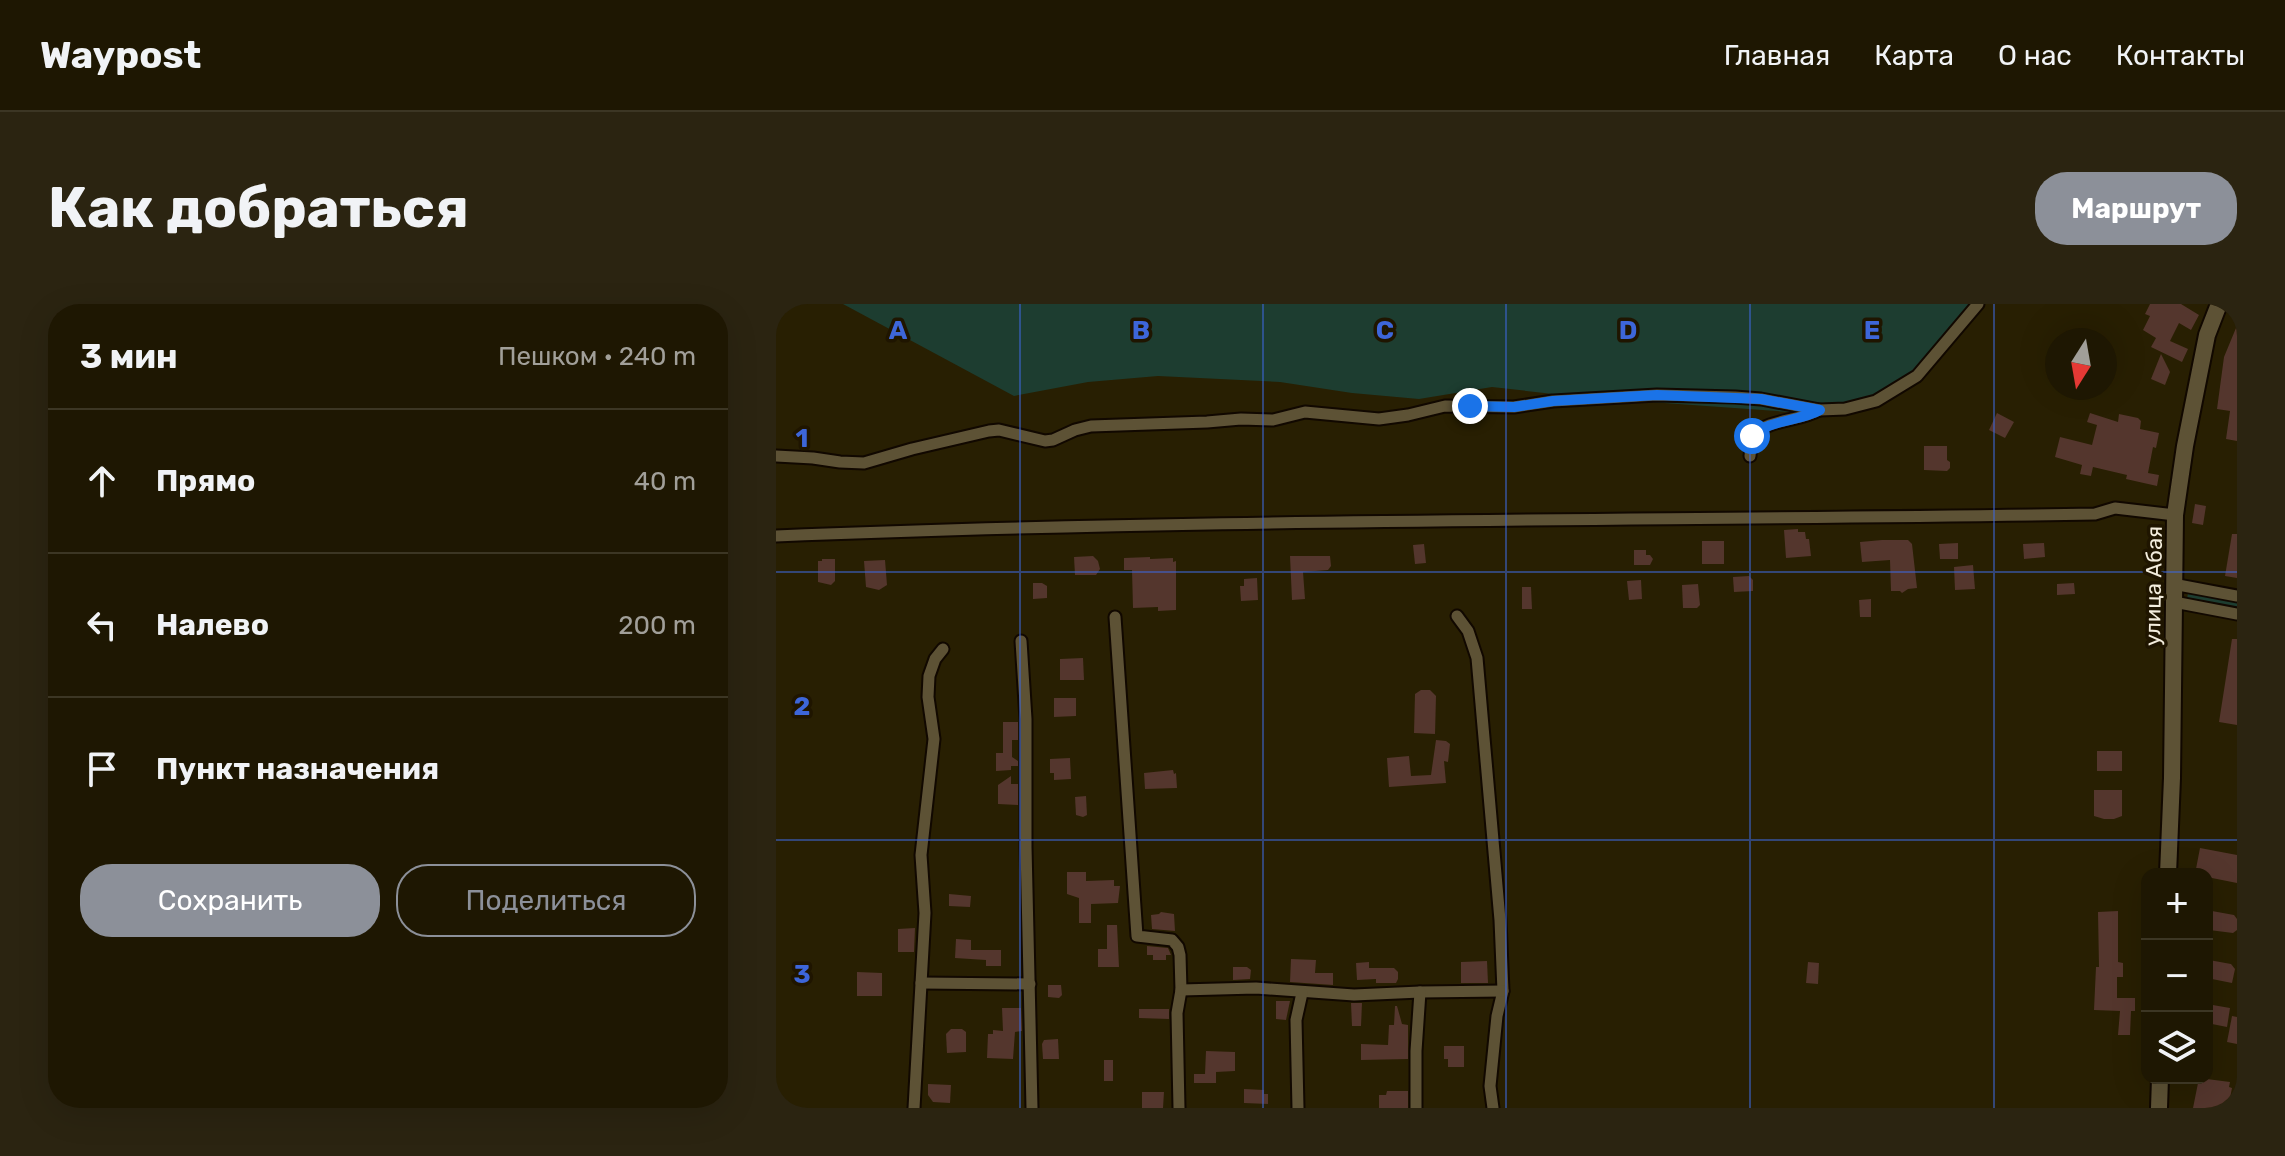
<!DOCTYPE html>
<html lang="ru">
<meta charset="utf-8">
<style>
:root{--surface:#1e1702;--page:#2b2411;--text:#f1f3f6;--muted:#a19f99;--line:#3c3624;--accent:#8c9099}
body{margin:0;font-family:Rubik,sans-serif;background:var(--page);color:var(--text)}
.controls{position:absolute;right:24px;bottom:24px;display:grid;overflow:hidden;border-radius:16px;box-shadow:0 8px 32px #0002}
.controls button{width:72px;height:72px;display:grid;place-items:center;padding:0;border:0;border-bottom:2px solid var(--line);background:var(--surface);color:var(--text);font:40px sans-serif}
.compass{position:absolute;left:1269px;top:24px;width:72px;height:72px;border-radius:50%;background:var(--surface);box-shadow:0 8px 32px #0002;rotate:191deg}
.stop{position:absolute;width:24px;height:24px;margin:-18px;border:6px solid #1a73e8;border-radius:50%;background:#fff}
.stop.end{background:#1a73e8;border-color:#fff;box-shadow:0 2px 8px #0008}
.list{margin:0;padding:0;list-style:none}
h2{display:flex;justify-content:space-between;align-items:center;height:104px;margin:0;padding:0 32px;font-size:34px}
h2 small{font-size:26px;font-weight:400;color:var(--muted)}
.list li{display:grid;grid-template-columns:52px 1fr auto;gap:24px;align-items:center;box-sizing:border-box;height:144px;padding:0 32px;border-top:2px solid var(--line)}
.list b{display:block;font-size:30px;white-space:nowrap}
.list em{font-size:26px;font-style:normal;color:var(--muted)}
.actions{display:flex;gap:16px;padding:24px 32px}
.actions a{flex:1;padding:18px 0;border:2px solid var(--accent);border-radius:32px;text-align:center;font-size:28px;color:var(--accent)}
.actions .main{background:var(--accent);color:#fff}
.icon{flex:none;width:44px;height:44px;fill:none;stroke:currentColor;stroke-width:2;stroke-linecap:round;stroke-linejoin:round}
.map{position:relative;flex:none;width:1461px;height:804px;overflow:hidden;border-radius:32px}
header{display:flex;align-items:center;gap:48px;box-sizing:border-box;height:112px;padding:0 40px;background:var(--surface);border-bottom:2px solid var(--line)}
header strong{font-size:38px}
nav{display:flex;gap:44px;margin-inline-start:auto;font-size:28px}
.intro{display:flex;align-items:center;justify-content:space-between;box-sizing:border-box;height:192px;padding:0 48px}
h1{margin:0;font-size:56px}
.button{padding:20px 36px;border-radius:32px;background:var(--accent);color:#fff;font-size:28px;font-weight:700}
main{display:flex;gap:48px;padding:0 48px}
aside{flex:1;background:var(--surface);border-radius:32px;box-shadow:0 8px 32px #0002}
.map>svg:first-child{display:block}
.green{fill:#1d3d30}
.building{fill:#54362d}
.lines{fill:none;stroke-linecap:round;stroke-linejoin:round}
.minor-casing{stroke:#110800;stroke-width:15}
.secondary-casing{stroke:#110800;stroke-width:20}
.minor{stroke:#5d5235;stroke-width:11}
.secondary{stroke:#5d5235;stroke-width:16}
.route{stroke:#1a73e8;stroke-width:10}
.grid{fill:none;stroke:#3d66d9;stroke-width:2;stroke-opacity:0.55}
.labels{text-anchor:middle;stroke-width:7;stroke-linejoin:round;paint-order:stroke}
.street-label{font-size:22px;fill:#f4eede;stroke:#1f1500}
.grid-label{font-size:26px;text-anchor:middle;font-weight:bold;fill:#3d66d9;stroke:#1f1500;stroke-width:7;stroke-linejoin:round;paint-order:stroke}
</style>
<header>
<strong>Waypost</strong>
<nav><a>Главная</a><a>Карта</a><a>О нас</a><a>Контакты</a></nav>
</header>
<div class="intro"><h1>Как добраться</h1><a class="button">Маршрут</a></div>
<main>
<aside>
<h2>3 мин<small>Пешком · 240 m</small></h2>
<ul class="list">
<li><svg class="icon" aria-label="ahead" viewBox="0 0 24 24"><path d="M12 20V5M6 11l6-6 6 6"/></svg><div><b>Прямо</b></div><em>40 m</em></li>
<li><svg class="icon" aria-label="left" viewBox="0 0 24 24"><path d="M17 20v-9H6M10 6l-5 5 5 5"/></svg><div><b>Налево</b></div><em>200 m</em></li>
<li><svg class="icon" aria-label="arrive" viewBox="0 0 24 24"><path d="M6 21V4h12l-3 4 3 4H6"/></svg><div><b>Пункт назначения</b></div></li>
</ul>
<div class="actions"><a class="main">Сохранить</a><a>Поделиться</a></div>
</aside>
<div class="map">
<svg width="1461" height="804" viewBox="0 0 1461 804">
<rect width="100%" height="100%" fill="#281f02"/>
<g class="green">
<polygon points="67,0 1206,0 1144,67 1109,90 1059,107 1014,108 804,93 716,83 643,95 576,89 504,78 382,72 312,78 238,92"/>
<polygon points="1412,288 1461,298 1461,304 1411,296"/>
</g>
<g class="building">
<polygon points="1374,0 1405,0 1423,11 1415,26 1403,19 1394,37 1412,45 1406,58 1375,43 1380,34 1367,26 1374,12 1369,10"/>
<polygon points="1460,24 1461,24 1461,137 1450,135 1454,107 1441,105 1448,53"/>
<polygon points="1385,50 1394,68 1389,81 1375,75"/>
<polygon points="1221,109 1238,118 1229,134 1213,126"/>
<polygon points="1314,109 1342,118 1343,110 1362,114 1365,117 1364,125 1383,129 1380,144 1377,143 1372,169 1383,171 1381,182 1350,175 1351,171 1317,163 1315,172 1304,170 1306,161 1279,153 1284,133 1316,141 1321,121 1311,118"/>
<polygon points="1148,142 1171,142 1171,156 1174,158 1174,164 1171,167 1148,166"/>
<polygon points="1419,200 1430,202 1427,221 1416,219"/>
<polygon points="1022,225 1022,228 1029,228 1030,235 1033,235 1035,252 1010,254 1008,226"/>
<polygon points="1456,230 1461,230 1461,274 1449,272"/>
<polygon points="1106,236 1132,236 1136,240 1141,284 1132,285 1126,289 1124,287 1115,287 1114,256 1086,258 1084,238"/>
<rect x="926" y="237" width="22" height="23"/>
<polygon points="1182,239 1182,255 1164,255 1163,240"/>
<polygon points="1268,239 1269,253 1248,255 1247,240"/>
<polygon points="648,240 650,259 639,260 637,241"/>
<polygon points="858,246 870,246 870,251 874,251 877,255 874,261 858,261"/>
<polygon points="317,252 322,257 324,265 320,271 299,271 298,253"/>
<polygon points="514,252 554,252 555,262 552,266 527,268 529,295 516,296"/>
<polygon points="374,253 374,255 397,254 397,258 400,257 400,306 382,307 382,303 357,304 356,266 348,266 348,254"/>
<polygon points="46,255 59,255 59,277 55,281 42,278 42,257 46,257"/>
<polygon points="109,256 111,281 103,286 90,283 88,257"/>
<polygon points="1197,261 1199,285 1179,286 1178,263"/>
<polygon points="973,272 977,276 977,287 958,288 957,273"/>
<polygon points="481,274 482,296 465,297 464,282 468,282 468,275"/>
<polygon points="865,276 866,295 853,296 851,277"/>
<polygon points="257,279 266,279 271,282 271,294 257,295"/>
<polygon points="1298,279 1299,290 1281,291 1281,280"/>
<polygon points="922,280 924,301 921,304 907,304 906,281"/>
<polygon points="746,283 755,283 756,305 746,305"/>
<polygon points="1095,295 1095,313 1084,313 1083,296"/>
<polygon points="1456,335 1461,335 1461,421 1443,418"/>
<polygon points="307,354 308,376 284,376 284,355"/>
<polygon points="645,386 654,386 660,392 659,430 638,429 639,390"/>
<polygon points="278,394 300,394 300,412 278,413"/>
<polygon points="227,418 242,418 242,436 236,436 236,453 242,457 242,462 235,462 235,466 220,467 220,449 227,449"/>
<polygon points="660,436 670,437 674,440 672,458 668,457 670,479 613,483 611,454 633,452 635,472 655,471"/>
<rect x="1321" y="447" width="25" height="20"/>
<polygon points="294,454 295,475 278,476 278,469 274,469 274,455"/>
<polygon points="397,466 398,470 400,469 401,484 369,485 368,469"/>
<polygon points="235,472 235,480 242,480 242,501 222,500 222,481"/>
<polygon points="1318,486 1346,486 1346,512 1338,515 1328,515 1318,512"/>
<polygon points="310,492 311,511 307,513 300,511 299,493"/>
<polygon points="1424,544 1461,551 1461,579 1431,573 1431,570 1419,570"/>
<polygon points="291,568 310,568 310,577 338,576 338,582 344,582 342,599 315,600 315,619 303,619 303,594 291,590"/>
<polygon points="173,590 195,592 194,603 173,602"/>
<polygon points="1342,607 1342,658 1347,659 1347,673 1341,673 1341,694 1359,694 1359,707 1355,707 1354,731 1342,731 1344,707 1318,706 1320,663 1323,663 1322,608"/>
<polygon points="1436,607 1458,611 1461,615 1461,626 1457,629 1433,626"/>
<polygon points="385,608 398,610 399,627 376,625 375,611 383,610"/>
<polygon points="331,621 341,621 343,663 322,663 322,645 331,645"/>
<polygon points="139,624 138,648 122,648 122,625"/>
<polygon points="180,635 195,636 195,646 225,646 225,662 210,662 210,656 179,654"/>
<polygon points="371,642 392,644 395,651 390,651 390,656 377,656 377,651 371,651"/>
<polygon points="515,655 540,656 539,669 557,669 557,681 514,678"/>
<polygon points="1433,656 1455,660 1459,665 1456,679 1431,674"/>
<polygon points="711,657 712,679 685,679 685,658"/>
<polygon points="593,658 593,664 618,664 622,668 622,675 620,679 600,679 600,675 581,676 580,659"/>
<polygon points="1032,658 1043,659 1042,680 1030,679"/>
<polygon points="457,663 471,663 475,666 474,675 457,676"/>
<polygon points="81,668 106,669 106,692 81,692"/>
<polygon points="272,681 285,681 286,691 283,694 272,693"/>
<polygon points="500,697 514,697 510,716 500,715"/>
<polygon points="575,699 586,699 585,722 576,722"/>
<polygon points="1431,700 1454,704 1451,723 1431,719"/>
<polygon points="619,702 621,702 626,720 632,721 632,755 585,756 585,740 612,741 613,721 618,721"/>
<polygon points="226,704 245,704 246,727 239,728 237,755 211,754 212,730 217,730 217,726 227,727"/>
<polygon points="363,705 393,705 393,715 363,714"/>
<polygon points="1456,712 1461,713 1461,740 1451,738"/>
<polygon points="175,725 186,725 190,728 190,748 171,749 170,730"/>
<polygon points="282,735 283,755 267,755 266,740 268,736"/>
<polygon points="668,742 688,742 688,763 672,763 672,755 668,755"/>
<polygon points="430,747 459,748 459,767 440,768 440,779 418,779 418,770 429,770"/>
<rect x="328" y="756" width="9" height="21"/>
<polygon points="1423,774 1454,778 1453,783 1456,784 1452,804 1417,804"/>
<polygon points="152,780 175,781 174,799 157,798 152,791"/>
<polygon points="468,785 488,786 488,790 492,790 492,800 468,799"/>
<polygon points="611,787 632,787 632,804 603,804 603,791 610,791"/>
<polygon points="366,788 388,788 387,804 366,804"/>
</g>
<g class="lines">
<g class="minor-casing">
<g id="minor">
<polyline points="0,152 37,154 64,158 88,159 136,145 213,127 223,126 269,137 277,136 299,126 315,122 431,118 465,115 497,116 529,108 603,115 632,111 669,102 738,103 777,97 881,91 959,93 985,95 1044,106 1069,105 1100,97 1141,72 1202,0"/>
<path d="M974,152l2,-20c18,-18 46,-14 67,-26"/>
<path d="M0,232c439,-18 879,-15 1319,-22l20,-6 60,7"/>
<polyline points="1397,280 1461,292"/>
<polyline points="1398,298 1461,310"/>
<polyline points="681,312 692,327 701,354 724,616 727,687 721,712 714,782 717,804"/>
<polyline points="339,313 361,632 396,636 402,643 404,651 405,686 401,709 403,804"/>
<polyline points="245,337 250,415 250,543 256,804"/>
<polyline points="145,679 254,680"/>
<polyline points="405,686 480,684 578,691 644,688 727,687"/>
<polyline points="138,804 149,609 145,551 158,435 152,393 153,372 159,355 167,345"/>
<polyline points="522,804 520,716 526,689"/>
<polyline points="640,804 640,747 644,688"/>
</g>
</g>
<g class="secondary-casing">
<g id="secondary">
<polyline points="1392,570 1396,474 1399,211 1409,142 1431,31 1443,0"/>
<polyline points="1383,804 1384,774"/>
</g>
</g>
<use href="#minor" class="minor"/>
<use href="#secondary" class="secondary"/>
</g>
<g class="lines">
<path class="route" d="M694,102l44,1 39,-6 104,-6 104,4 59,11c-22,12 -50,9 -68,26"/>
</g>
<path class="grid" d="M244,0v804M487,0v804M730,0v804M974,0v804M1218,0v804M0,268h1461M0,536h1461"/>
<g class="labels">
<g class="street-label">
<text transform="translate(1377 282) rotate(-89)" y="8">улица Абая</text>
</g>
</g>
<g class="grid-label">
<text x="122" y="35">A</text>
<text x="365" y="35">B</text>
<text x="609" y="35">C</text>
<text x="852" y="35">D</text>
<text x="1096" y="35">E</text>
<text x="26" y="143">1</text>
<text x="26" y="411">2</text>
<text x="26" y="679">3</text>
</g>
</svg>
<div class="controls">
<button>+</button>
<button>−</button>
<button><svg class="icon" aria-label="layers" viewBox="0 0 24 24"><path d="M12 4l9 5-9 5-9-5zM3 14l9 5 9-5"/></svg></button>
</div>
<svg class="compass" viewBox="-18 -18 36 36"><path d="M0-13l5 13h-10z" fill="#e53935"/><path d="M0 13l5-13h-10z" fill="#a19f99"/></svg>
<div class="stop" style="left:976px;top:132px"></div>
<div class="stop end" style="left:694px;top:102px"></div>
</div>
</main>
